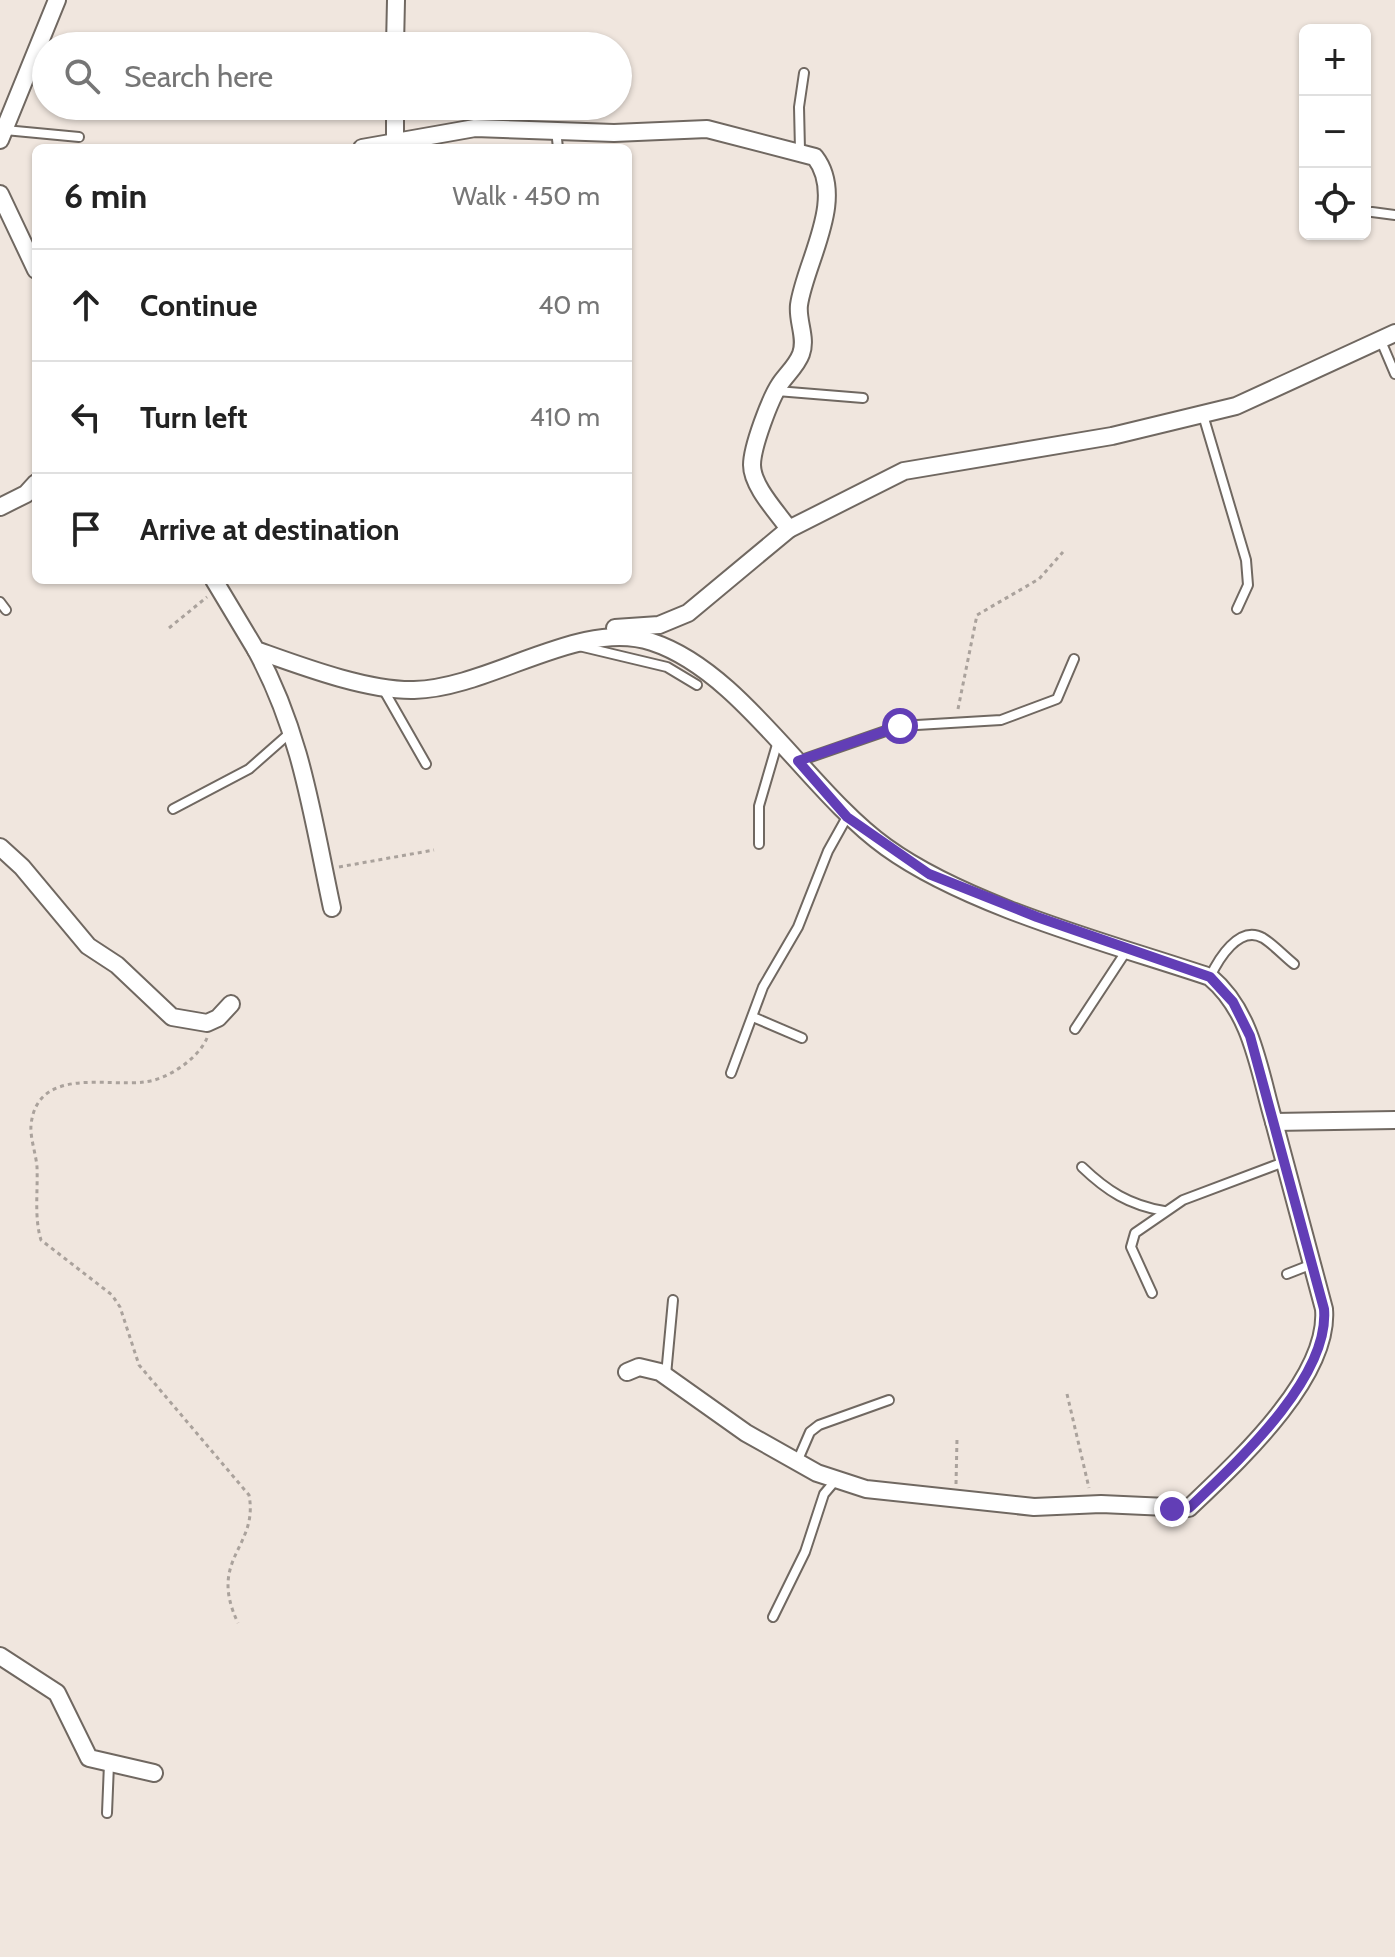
<!DOCTYPE html>
<meta charset="utf-8">
<style>
:root{--surface:#fff;--page:#f6f6f6;--text:#222;--muted:#767676;--line:#e0e0e0}
body{margin:0;font-family:Cabin,sans-serif;background:var(--page);color:var(--text)}
.controls{position:absolute;right:24px;top:24px;display:grid;overflow:hidden;border-radius:12px;box-shadow:0 2px 6px #0004}
.controls button{width:72px;height:72px;display:grid;place-items:center;padding:0;border:0;border-bottom:2px solid var(--line);background:var(--surface);color:var(--text);font:40px sans-serif}
.stop{position:absolute;width:24px;height:24px;margin:-18px;border:6px solid #623eb6;border-radius:50%;background:#fff}
.stop.end{background:#623eb6;border-color:#fff;box-shadow:0 2px 8px #0008}
.list{margin:0;padding:0;list-style:none}
h2{display:flex;justify-content:space-between;align-items:center;height:104px;margin:0;padding:0 32px;font-size:34px}
h2 small{font-size:26px;font-weight:400;color:var(--muted)}
.list li{display:grid;grid-template-columns:52px 1fr auto;gap:24px;align-items:center;box-sizing:border-box;height:112px;padding:0 32px;border-top:2px solid var(--line)}
.list b{display:block;font-size:30px;white-space:nowrap}
.list em{font-size:26px;font-style:normal;color:var(--muted)}
.icon{flex:none;width:44px;height:44px;fill:none;stroke:currentColor;stroke-width:2;stroke-linecap:round;stroke-linejoin:round}
.map{position:relative;flex:none;width:1395px;height:1957px;overflow:hidden}
.search{position:absolute;background:var(--surface);box-shadow:0 2px 6px #0004;left:32px;top:32px;width:600px;height:88px;display:flex;align-items:center;gap:20px;box-sizing:border-box;padding:0 28px;border-radius:44px;color:var(--muted);font-size:30px}
.panel{position:absolute;background:var(--surface);box-shadow:0 2px 6px #0004;left:32px;top:144px;width:600px;height:440px;border-radius:12px}
.map>svg:first-child{display:block}
.lines{fill:none;stroke-linecap:round;stroke-linejoin:round}
.service-casing{stroke:#706861;stroke-width:12}
.minor-casing{stroke:#706861;stroke-width:20}
.path{stroke:#aaa29c;stroke-width:3;stroke-dasharray:4 4;stroke-linecap:butt}
.service{stroke:#fff;stroke-width:8}
.minor{stroke:#fff;stroke-width:16}
.route{stroke:#623eb6;stroke-width:10}
</style>
<div class="map">
<svg width="1395" height="1957" viewBox="0 0 1395 1957">
<rect width="100%" height="100%" fill="#f0e6de"/>
<g class="lines">
<g class="service-casing">
<g id="service">
<polyline points="5,130 79,137"/>
<polyline points="556,130 558,148"/>
<polyline points="800,150 799,107 804,73"/>
<polyline points="1372,212 1395,215"/>
<polyline points="1381,341 1395,374"/>
<polyline points="777,391 863,398"/>
<polyline points="1203,415 1246,560 1248,585 1237,609"/>
<polyline points="0,602 6,610"/>
<polyline points="579,646 667,667 697,685"/>
<polyline points="382,687 426,764"/>
<polyline points="799,761 900,726 1001,720 1057,699 1074,659"/>
<polyline points="173,809 249,769 291,732"/>
<polyline points="759,844 759,806 778,741"/>
<path d="M1210,977c8,-17 29,-53 53,-39 11,7 21,18 31,26"/>
<polyline points="753,1017 802,1038"/>
<polyline points="1075,1029 1127,950"/>
<polyline points="731,1073 763,987 798,927 828,851 847,817"/>
<path d="M1082,1167c25,24 47,38 82,44"/>
<polyline points="1287,1274 1310,1265"/>
<polyline points="1152,1293 1131,1247 1135,1233 1183,1200 1284,1162"/>
<polyline points="666,1375 673,1300"/>
<polyline points="797,1462 810,1432 819,1425 889,1400"/>
<polyline points="773,1617 805,1552 824,1494 835,1481"/>
<polyline points="107,1813 109,1764"/>
</g>
</g>
<g class="minor-casing">
<g id="minor">
<polyline points="395,46 396,0"/>
<polyline points="395,106 395,140"/>
<polyline points="0,140 57,0"/>
<path d="M362,148l113,-20 139,5 93,-4 108,28c32,42 -10,105 -16,148 -2,16 8,33 2,49 -4,11 -14,20 -21,30 -10,15 -28,63 -28,81 0,21 25,47 37,64"/>
<polyline points="0,194 36,270"/>
<polyline points="0,507 26,494 36,483"/>
<path d="M214,580l42,70c45,16 111,41 158,40 77,-2 166,-72 238,-48 89,29 157,150 234,205 83,60 226,97 324,130 43,36 49,95 64,145l121,-2"/>
<polyline points="615,628 659,625 688,613 789,529 904,471 1112,436 1236,406 1395,333"/>
<path d="M256,650c46,85 56,165 76,258"/>
<polyline points="0,847 22,867 88,946 117,965 172,1017 207,1023 218,1018 231,1004"/>
<path d="M627,1372l12,-5 21,5 86,61 71,40 49,16 168,18 67,-3 88,4c47,-45 141,-130 135,-199l-50,-187"/>
<polyline points="0,1656 57,1693 89,1758 154,1773"/>
</g>
</g>
<g class="path">
<polyline points="169,628 207,597"/>
<polyline points="958,709 977,615 1039,579 1063,552"/>
<polyline points="339,867 434,850"/>
<path d="M207,1038c-9,21 -40,42 -63,44 -36,5 -107,-16 -113,43 -1,13 5,29 6,42 1,25 -3,50 4,73l71,55 8,12 19,58 110,130c10,53 -42,63 -11,128"/>
<polyline points="1067,1394 1089,1488"/>
<polyline points="956,1484 957,1439"/>
</g>
<use href="#service" class="service"/>
<use href="#minor" class="minor"/>
</g>
<g class="lines">
<path class="route" d="M900,726l-102,35 49,56 82,57 108,43 173,60 23,25 17,34 74,273c6,69 -88,154 -135,199l-17,1"/>
</g>
</svg>
<div class="controls">
<button>+</button>
<button>−</button>
<button><svg class="icon" aria-label="locate" viewBox="0 0 24 24"><circle cx="12" cy="12" r="6"/><path d="M12 2v4M12 18v4M2 12h4M18 12h4"/></svg></button>
</div>
<div class="stop" style="left:900px;top:726px"></div>
<div class="stop end" style="left:1172px;top:1509px"></div>
<div class="search"><svg class="icon" aria-label="search" viewBox="0 0 24 24"><circle cx="10" cy="10" r="6"/><path d="M15 15l6 6"/></svg>Search here</div>
<section class="panel">
<h2>6 min<small>Walk · 450 m</small></h2>
<ul class="list">
<li><svg class="icon" aria-label="ahead" viewBox="0 0 24 24"><path d="M12 20V5M6 11l6-6 6 6"/></svg><div><b>Continue</b></div><em>40 m</em></li>
<li><svg class="icon" aria-label="left" viewBox="0 0 24 24"><path d="M17 20v-9H6M10 6l-5 5 5 5"/></svg><div><b>Turn left</b></div><em>410 m</em></li>
<li><svg class="icon" aria-label="arrive" viewBox="0 0 24 24"><path d="M6 21V4h12l-3 4 3 4H6"/></svg><div><b>Arrive at destination</b></div></li>
</ul>
</section>
</div>
